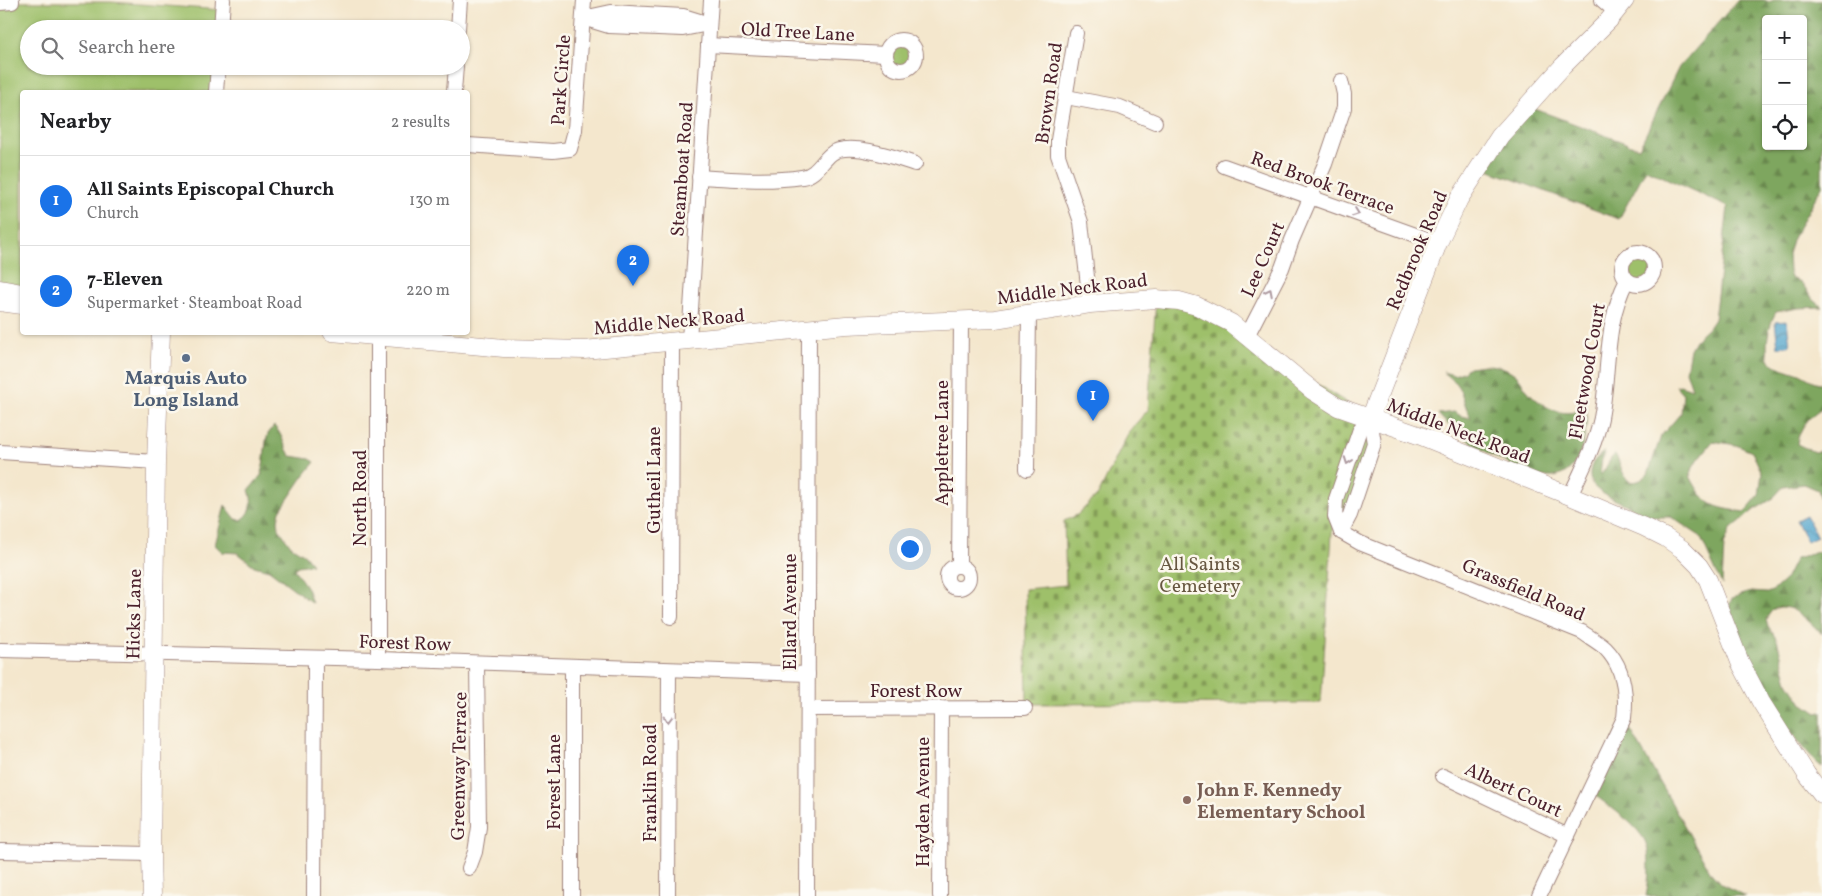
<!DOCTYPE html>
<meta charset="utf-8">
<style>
:root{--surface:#fff;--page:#f6f6f6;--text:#202124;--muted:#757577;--line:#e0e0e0;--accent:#1a73e8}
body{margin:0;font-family:Vollkorn,serif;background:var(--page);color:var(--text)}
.controls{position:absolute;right:15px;top:15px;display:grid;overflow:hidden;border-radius:5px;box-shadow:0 1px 4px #0004}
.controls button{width:45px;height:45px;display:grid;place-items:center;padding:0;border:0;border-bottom:1px solid var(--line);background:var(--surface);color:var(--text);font:25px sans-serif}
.you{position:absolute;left:909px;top:548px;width:18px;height:18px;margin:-12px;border:4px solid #fff;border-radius:50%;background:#1a73e8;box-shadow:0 0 0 8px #1a73e833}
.badge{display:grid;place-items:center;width:32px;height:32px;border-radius:50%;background:var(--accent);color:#fff;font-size:16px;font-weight:700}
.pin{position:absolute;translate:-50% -41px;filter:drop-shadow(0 1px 2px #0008)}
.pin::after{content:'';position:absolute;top:26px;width:18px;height:15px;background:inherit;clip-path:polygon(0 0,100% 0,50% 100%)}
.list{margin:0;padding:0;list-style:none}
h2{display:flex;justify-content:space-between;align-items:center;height:65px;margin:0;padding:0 20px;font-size:21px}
h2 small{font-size:16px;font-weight:400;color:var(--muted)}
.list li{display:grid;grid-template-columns:32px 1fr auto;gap:15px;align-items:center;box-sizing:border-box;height:90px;padding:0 20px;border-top:1px solid var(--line)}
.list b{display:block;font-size:19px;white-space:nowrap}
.list p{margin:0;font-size:16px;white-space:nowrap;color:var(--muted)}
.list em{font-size:16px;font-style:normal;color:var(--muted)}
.icon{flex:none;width:28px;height:28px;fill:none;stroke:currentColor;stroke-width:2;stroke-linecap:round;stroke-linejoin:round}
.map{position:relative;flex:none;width:1822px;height:896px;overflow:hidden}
.search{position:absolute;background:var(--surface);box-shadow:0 1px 4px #0004;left:20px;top:20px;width:450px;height:55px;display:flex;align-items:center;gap:12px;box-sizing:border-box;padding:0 18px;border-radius:28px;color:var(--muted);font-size:19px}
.panel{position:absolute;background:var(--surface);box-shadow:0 1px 4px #0004;left:20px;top:90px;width:450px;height:245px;border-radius:5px}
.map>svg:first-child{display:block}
.green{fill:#9ec06a;stroke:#74704a}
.forest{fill:url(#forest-firs);stroke:#646244;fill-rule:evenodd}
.cemetery{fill:url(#cemetery-stones);stroke:#74704a}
.water{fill:url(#water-waves);stroke:#4e627c}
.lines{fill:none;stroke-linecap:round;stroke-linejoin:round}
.minor-casing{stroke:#9f837c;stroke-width:16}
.major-casing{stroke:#9f837c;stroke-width:19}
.minor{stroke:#fff;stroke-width:14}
.major{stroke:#fff;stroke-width:18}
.oneway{stroke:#ae9aa0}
.service-dot{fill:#5c6f8a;stroke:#fbf7ec;stroke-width:2}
.education-dot{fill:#8d6e63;stroke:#fbf7ec;stroke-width:2}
.labels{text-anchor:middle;stroke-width:5;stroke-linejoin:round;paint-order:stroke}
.street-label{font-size:19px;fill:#4a1f2b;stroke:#fbf7ec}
.service-label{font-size:19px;font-weight:bold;fill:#4e5e75;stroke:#fbf7ec}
.park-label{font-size:19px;fill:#675741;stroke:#fbf7ec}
.education-label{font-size:19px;font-weight:bold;fill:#785e54;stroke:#fbf7ec;text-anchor:start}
</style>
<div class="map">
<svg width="1822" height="896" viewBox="0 0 1822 896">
<defs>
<pattern id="forest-firs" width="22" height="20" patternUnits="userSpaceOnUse" patternTransform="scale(1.25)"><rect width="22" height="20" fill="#7ea65e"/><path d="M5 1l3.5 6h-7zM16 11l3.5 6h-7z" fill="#69874e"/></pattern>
<pattern id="cemetery-stones" width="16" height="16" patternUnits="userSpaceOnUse" patternTransform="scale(1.25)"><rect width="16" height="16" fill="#9ec06a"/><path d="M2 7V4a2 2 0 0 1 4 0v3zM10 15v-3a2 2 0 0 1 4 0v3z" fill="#839b57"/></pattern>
<pattern id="water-waves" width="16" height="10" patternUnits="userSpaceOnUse" patternTransform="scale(1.25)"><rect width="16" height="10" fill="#53a6ce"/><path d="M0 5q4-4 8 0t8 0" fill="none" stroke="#4787a7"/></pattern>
</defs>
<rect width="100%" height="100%" fill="#fbf7ec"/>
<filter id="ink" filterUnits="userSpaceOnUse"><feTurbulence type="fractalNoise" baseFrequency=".02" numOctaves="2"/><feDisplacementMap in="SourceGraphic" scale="10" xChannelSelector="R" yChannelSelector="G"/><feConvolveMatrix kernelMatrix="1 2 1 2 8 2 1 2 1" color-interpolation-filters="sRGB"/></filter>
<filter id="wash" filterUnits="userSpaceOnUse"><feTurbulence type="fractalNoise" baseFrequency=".0096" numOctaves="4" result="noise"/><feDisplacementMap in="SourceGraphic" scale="20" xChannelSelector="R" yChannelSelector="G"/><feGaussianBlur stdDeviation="1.12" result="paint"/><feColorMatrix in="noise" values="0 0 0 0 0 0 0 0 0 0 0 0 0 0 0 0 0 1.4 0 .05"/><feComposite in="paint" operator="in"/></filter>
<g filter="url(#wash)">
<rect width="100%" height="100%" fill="#f4e7cd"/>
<g class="green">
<polygon points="12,2 111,2 222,10 221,29 29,29 29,66 218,66 216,92 22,92 22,299 0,296 0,3"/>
<circle cx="902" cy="55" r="12"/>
<circle cx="1638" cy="268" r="13"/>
<polygon points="1369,424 1371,444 1341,528 1339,500"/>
</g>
<g class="forest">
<path d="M1738,0h26l5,2 5,-2h48v186l-30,54 -4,14 1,17 2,7 10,4 12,17 9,8 -24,1 -22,4c-7,12 -15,43 -2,53 4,2 17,6 23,8 9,3 15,10 25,10v25c-12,7 -24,22 -25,36l17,8 8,-1v52l-4,-13 -14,-6 -21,3 -11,12 -18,11 -23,19 -7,16 -2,40 -22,-49 -29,-19h-20l-5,6c-6,-23 -59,-23 -56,-50 1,-11 7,-16 15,-22l-3,8 -2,16c7,-6 8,-15 15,-21 6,9 6,20 14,27 8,2 13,-1 19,-7l13,-38 20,-23 2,-19 -7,-8 4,-1 12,4 -6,-18 4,-22 5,-9 13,-12 6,-9 14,-112 -82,-38 -27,50 -139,-52 47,-61 112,42 40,-81zM1766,19h37v127h-37zM1713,441l23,4 16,7 10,21 -3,22 -14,17c-32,-5 -39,-5 -55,-36l4,-11z"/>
<path d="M1484,365c13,0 23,2 33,11 4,3 6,9 9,13 15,18 40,33 61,17 0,23 -3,66 -33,71 -16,2 -38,-10 -51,-16 -22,-11 -50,-29 -65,-47l16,-2 7,4 10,2c-11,-21 -6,-31 -28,-46l11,3 9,-3 6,-5z"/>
<path d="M274,426c9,8 9,20 17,30l19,3 5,3 -12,15 -23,34 -2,9 1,9 12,17 14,9 7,9 -14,2 -4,3 13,19 5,15 -43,-33 -15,-4 -16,-13 -16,-1 -7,-7 10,-40 11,14 5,1c12,-7 12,-18 8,-30l13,-16 4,-33 2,-7z"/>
<path d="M1822,551v83c-11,-10 -31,-34 -48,-25 -3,2 -6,7 -8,10l2,7 9,14 11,42 13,20 16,11 5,-1v55l-6,-5 -23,-27 -44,-70 -20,-59 3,-8 18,-6 17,1 7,-3 11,-10 11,-22z"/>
<path d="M1624,718l87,155 10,11 25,12h-100c3,-13 5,-44 -1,-55 -10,-19 -39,-36 -55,-50z"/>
</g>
<polygon class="cemetery" points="1156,299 1177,302 1247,338 1370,418 1334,503 1321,703 1027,704 1025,589 1066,585 1064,521 1077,515 1098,495 1130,430 1148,410"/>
<g class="water">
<polygon points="1787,321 1790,345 1778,347 1775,322"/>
<polygon points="1806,515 1817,537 1807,542 1796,520"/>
</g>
</g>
<g filter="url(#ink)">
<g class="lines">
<g class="minor-casing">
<g id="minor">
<polyline points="1602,0 1616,12"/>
<polyline points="0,3 12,2 12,0"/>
<polygon points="611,12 683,16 709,24 683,29 609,26 583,18"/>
<polyline points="221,29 223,0"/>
<polyline points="458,29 460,0"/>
<polyline points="1076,33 1058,140 1058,155 1081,222 1090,304"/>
<circle cx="901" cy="55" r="15"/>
<polyline points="708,45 886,54"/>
<polyline points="216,92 218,66"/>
<polyline points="454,92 456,66"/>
<polyline points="1066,97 1120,107 1155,122"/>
<polyline points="468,145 553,151 570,149 575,130 584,0"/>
<polyline points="1224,166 1438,243"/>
<path d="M699,177c34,2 70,5 103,0 14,-2 19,-15 29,-23 16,-14 66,4 84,10"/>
<circle cx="1638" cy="268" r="16"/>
<polyline points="1247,336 1282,268 1292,240 1325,164 1344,108 1344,94 1341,81"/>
<polyline points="378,337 378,659"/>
<polyline points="689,340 711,0"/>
<path d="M1370,419l-10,10 -24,70 -1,18 6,15 19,11 222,89c7,5 16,10 23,16 19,19 22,45 19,70l-85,178"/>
<polyline points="0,452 156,462"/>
<polyline points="1027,469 1029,314"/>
<path d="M1570,496c12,-26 25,-50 31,-78 9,-48 3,-94 26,-138"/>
<polyline points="1341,532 1350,515 1374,443 1370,419"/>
<polyline points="959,565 961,321"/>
<circle cx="958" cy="577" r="11"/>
<polyline points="671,617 672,342"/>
<polyline points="0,650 378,659 808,674"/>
<polyline points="572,667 572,896"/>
<polyline points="808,709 1025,708"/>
<polyline points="1443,776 1568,836"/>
<polyline points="0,851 151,854"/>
<polyline points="469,868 475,852 479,827 477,663"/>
<polyline points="314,896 315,658"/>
<polyline points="668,896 669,670"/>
<polyline points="807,896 809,328"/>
<polyline points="940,896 941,708"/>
</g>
</g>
<g class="major-casing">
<g id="major">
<polyline points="0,289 22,293"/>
<polyline points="0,302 22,305"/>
<polyline points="332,332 504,348 584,350 846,325 995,319 1090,304 1156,299 1179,301 1197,306 1231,323 1313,391 1338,407 1421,436 1570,496 1644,527 1666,538 1682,549 1699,566 1708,580 1740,662 1761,702 1807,775 1822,794"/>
<polyline points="1370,419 1438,243 1459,199 1500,136 1563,66 1609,20 1625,0"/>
<polyline points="152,896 151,854 156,462 161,332"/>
</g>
</g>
<use href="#minor" class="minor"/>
<use href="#major" class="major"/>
</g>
<defs><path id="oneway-chevron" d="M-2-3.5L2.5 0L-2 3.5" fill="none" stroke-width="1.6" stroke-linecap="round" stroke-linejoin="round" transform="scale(1.25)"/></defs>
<g class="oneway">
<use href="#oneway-chevron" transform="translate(1356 213) rotate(20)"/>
<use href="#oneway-chevron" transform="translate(1269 292) rotate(-63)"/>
<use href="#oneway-chevron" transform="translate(1348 461) rotate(110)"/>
<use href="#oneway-chevron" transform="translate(668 719) rotate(90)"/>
</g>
</g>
<circle class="service-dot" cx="186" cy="358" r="5"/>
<circle class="education-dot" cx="1187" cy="800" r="5"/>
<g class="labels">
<g class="street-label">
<text transform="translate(798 31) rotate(3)" y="7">Old Tree Lane</text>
<text transform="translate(560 80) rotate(-86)" y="7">Park Circle</text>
<text transform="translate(1048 93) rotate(-82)" y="7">Brown Road</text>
<text transform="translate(681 169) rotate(-86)" y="7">Steamboat Road</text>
<text transform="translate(1323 182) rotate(20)" y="7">Red Brook Terrace</text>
<text transform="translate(1416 250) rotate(-67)" y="7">Redbrook Road</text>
<text transform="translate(1262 259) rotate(-66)" y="7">Lee Court</text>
<text transform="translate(1072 288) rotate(-7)" y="7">Middle Neck Road</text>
<text transform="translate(669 321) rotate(-5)" y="7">Middle Neck Road</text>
<text transform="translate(1586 371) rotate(-80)" y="7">Fleetwood Court</text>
<text transform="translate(1459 430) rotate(21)" y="7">Middle Neck Road</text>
<text transform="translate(941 443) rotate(-90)" y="7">Appletree Lane</text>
<text transform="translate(653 480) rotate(-90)" y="7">Gutheil Lane</text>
<text transform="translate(359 498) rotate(-90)" y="7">North Road</text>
<text transform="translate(1524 589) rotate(23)" y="7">Grassfield Road</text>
<text transform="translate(789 612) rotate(-90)" y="7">Ellard Avenue</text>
<text transform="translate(133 614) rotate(-89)" y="7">Hicks Lane</text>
<text transform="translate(405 642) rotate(2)" y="7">Forest Row</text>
<text x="916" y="697">Forest Row</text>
<text transform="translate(458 766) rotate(-89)" y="7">Greenway Terrace</text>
<text transform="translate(553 782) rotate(-90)" y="7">Forest Lane</text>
<text transform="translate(649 783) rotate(-90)" y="7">Franklin Road</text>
<text transform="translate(1514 789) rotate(25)" y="7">Albert Court</text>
<text transform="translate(922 802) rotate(-90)" y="7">Hayden Avenue</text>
</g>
<g class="service-label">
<text x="186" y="384">Marquis Auto<tspan x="186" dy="22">Long Island</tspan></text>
</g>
<g class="park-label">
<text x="1200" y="570">All Saints<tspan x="1200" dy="22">Cemetery</tspan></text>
</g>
<g class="education-label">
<text x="1197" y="796">John F. Kennedy<tspan x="1197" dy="22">Elementary School</tspan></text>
</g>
</g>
</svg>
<div class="controls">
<button>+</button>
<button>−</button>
<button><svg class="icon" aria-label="locate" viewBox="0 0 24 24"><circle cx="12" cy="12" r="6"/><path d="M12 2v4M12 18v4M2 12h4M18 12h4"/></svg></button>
</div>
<div class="you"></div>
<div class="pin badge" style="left:1093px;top:421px">1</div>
<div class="pin badge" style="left:633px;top:286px">2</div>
<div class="search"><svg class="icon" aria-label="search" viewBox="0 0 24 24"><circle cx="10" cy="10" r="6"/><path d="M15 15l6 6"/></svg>Search here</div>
<section class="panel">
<h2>Nearby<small>2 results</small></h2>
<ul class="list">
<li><span class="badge">1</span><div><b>All Saints Episcopal Church</b><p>Church</p></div><em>130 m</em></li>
<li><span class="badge">2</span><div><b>7-Eleven</b><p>Supermarket · Steamboat Road</p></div><em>220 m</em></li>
</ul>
</section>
</div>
